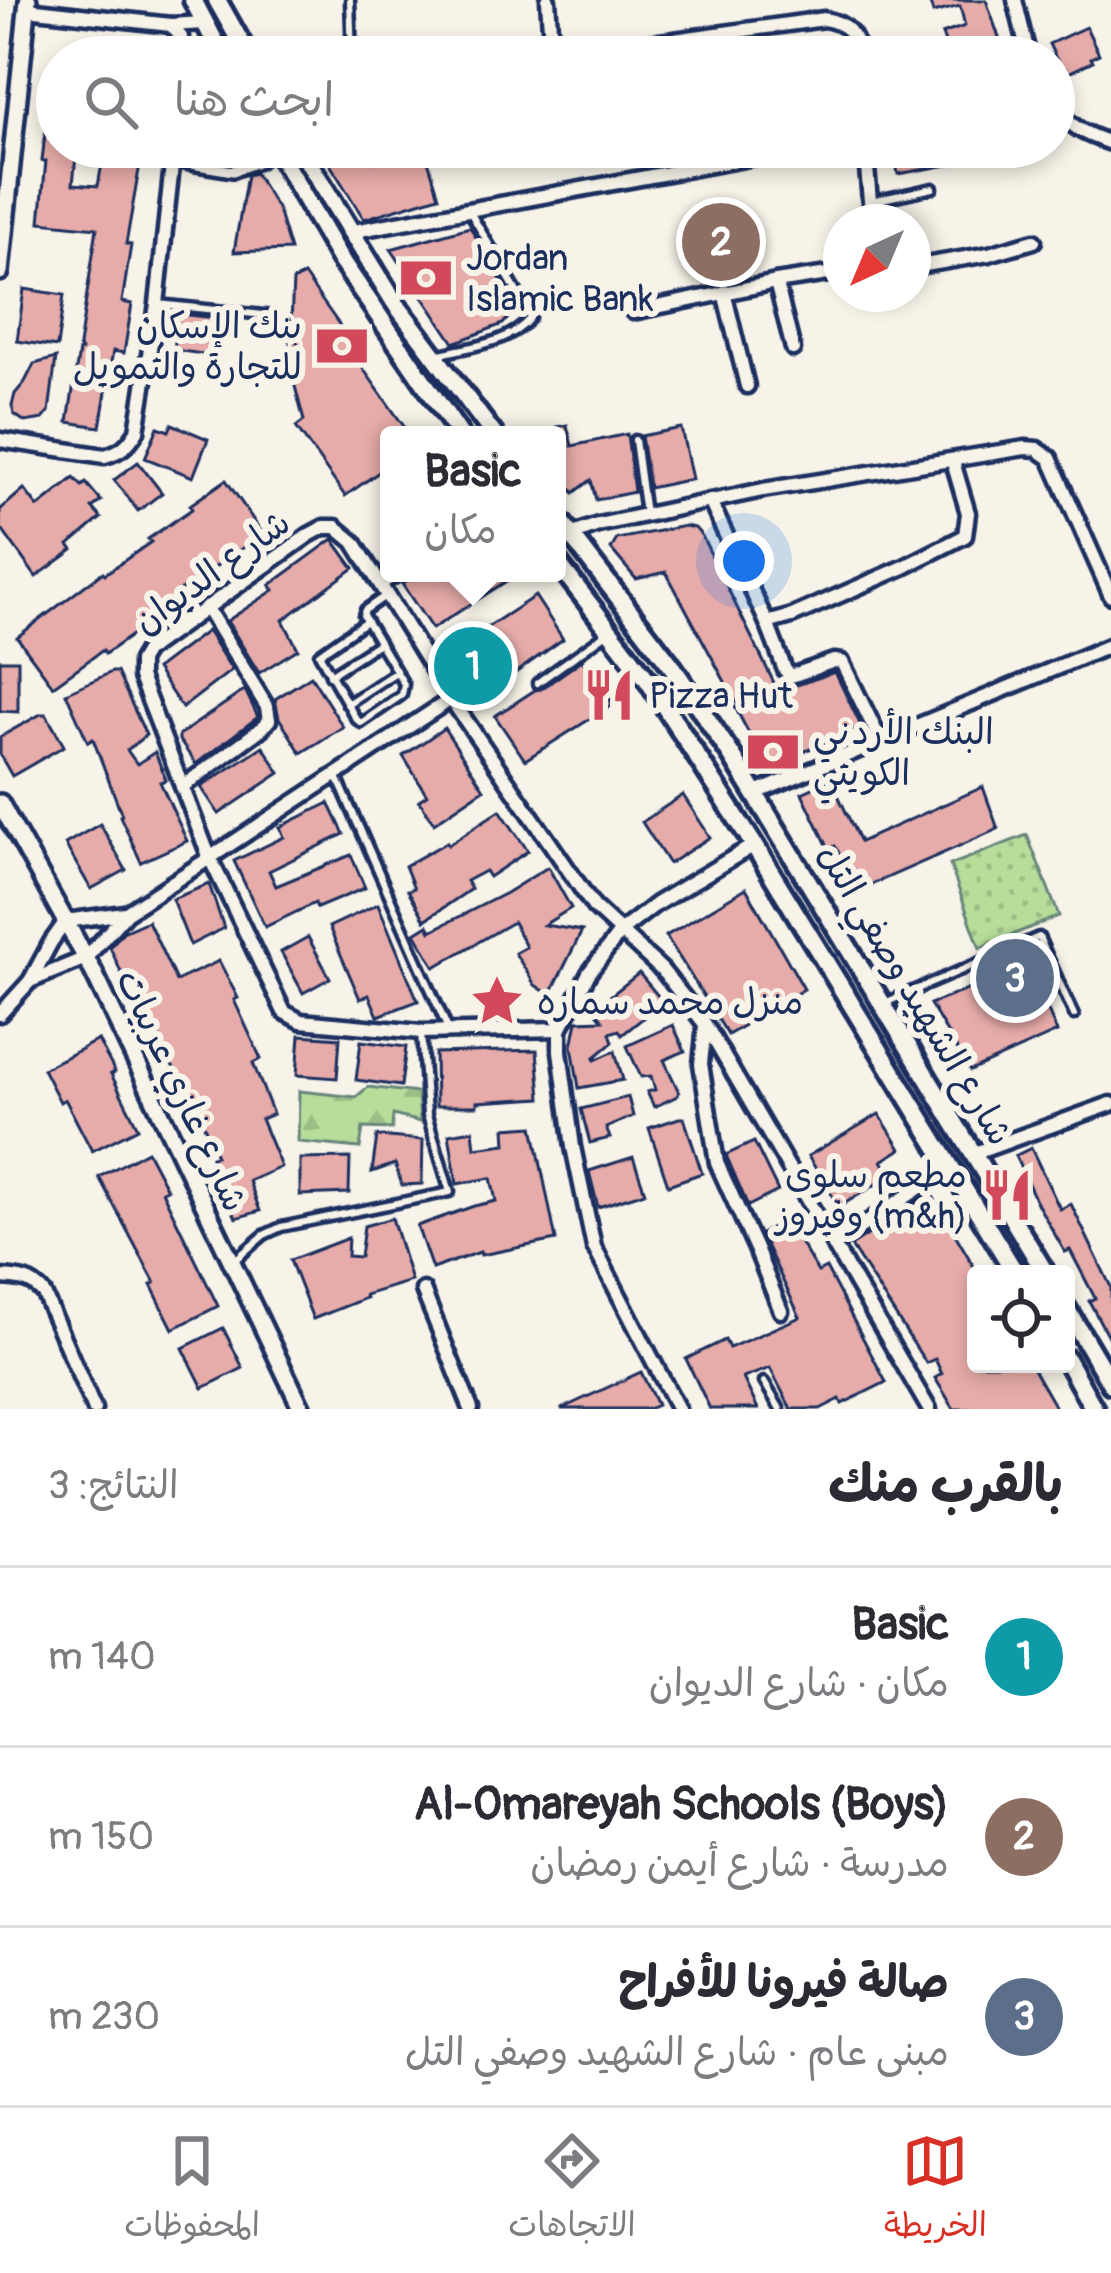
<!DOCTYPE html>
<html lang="ar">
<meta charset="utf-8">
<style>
:root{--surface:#fff;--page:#f2f2f3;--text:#2b2b33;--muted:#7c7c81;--line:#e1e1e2;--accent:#d93025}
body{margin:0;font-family:Pangolin,"Playpen Sans Arabic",sans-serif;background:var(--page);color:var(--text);direction:rtl}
.controls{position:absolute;right:36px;bottom:36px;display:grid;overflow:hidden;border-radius:12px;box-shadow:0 6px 18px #0003}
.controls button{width:108px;height:108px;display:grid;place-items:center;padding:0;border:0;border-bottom:3px solid var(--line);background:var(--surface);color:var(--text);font:60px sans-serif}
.compass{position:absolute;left:823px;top:204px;width:108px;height:108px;border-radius:50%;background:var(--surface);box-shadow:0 6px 18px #0003;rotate:224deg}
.you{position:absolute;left:744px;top:561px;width:42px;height:42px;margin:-30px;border:9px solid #fff;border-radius:50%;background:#1a73e8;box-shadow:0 0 0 18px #1a73e833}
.badge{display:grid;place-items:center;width:78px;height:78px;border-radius:50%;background:var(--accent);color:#fff;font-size:39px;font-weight:700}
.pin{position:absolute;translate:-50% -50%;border:6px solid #fff;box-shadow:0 3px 12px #0006}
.popup{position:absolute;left:380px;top:426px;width:186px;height:156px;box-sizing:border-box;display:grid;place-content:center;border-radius:12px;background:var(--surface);filter:drop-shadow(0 3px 9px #0005);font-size:39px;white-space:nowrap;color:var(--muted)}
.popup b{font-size:45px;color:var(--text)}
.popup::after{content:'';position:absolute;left:50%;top:100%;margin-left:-24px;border:24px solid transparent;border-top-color:var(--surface)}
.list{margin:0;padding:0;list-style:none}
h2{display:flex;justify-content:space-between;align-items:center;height:156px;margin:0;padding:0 48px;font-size:51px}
h2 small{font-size:39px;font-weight:400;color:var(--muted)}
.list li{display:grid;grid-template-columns:78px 1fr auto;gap:36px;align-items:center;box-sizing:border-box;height:180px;padding:0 48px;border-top:3px solid var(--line)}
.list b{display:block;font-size:45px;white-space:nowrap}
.list p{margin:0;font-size:39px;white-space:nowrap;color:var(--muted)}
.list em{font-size:39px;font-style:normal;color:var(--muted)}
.icon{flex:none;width:66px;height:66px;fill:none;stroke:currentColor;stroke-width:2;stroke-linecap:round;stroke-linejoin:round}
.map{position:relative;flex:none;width:1111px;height:1409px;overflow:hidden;direction:ltr}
.search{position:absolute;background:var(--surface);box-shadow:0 6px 18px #0003;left:36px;right:36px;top:36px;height:132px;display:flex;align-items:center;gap:30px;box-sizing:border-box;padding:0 42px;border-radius:66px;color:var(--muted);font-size:45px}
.sheet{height:696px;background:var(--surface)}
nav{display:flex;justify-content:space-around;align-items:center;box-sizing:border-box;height:168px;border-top:3px solid var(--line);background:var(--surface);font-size:33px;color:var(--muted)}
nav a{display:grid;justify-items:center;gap:6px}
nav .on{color:var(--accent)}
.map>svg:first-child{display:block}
.grass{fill:url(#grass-dots);stroke:#68867c;stroke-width:3}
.forest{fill:url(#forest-firs);stroke:#68867c;stroke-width:3}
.building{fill:#e7aca9;stroke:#1b2f5e;stroke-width:3}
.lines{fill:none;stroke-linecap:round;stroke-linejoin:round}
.service-casing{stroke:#1b2f5e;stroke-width:15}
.pedestrian-casing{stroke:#1b2f5e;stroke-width:18}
.minor-casing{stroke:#1b2f5e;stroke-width:21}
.tertiary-casing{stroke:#1b2f5e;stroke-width:24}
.secondary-casing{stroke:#1b2f5e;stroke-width:26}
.service{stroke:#f7f3e8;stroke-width:6}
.pedestrian{stroke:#f7f3e8;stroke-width:9}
.minor{stroke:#f7f3e8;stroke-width:12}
.tertiary{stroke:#f7f3e8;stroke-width:15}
.secondary{stroke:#f7f3e8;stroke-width:16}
.labels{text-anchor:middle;stroke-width:12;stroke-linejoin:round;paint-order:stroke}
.poi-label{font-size:36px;fill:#1b2f5e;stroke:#f7f3e8;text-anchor:start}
.street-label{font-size:36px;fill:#1b2f5e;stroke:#f7f3e8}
</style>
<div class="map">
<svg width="1111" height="1409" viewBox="0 0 1111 1409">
<defs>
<pattern id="grass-dots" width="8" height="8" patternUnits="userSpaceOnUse" patternTransform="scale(3)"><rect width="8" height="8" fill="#b6dd99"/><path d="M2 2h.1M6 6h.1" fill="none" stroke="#9cbe86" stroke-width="1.8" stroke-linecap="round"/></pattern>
<pattern id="forest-firs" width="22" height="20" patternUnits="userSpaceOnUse" patternTransform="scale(3)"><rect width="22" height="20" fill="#b6dd99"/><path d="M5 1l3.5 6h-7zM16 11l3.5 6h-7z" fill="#9cbe86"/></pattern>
</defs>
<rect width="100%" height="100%" fill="#f7f3e8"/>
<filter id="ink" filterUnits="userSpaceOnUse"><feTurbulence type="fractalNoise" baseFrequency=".00833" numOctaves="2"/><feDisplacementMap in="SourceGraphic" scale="24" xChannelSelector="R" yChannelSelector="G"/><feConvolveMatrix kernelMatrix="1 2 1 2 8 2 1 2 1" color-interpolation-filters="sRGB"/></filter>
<g filter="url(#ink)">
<polygon class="grass" points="1027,835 1059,916 980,948 950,865"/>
<polygon class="forest" points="368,1087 418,1093 420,1122 393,1115 392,1129 363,1128 360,1148 298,1142 299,1091 356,1097"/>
<g class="building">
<polygon points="929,0 986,0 1004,52 987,57 950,57 942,34 965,26 960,6 933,13"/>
<polygon points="1086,27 1099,54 1091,58 1093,61 1068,73 1066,69 1062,71 1049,44"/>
<polygon points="47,116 57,117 57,147 77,147 73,184 98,186 105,147 143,147 126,244 131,245 122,302 132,304 124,353 113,351 100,427 68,422 79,351 83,350 80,350 79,346 97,228 40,222 46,161 42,161"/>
<polygon points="328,147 369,147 375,162 425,151 439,196 364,219 328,161 335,159"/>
<polygon points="893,147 962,147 965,162 898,174"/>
<polygon points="255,173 278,210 290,250 234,252 247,175"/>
<polygon points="470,227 517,307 503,324 454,343 391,249"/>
<polygon points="304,275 367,364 362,367 410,435 389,435 389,465 345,496 296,427 304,421 289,363 293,281"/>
<polygon points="24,289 64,295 57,347 17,341"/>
<polygon points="178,314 215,318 210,355 174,350"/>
<polygon points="56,358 49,412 43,419 25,422 14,414 12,406 15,394 25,382 34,364"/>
<polygon points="172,424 208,439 193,477 145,458 158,427 169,431"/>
<polygon points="567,425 572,446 627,434 634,492 596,500 591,480 574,493 557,472 557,427"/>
<polygon points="681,428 692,479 649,488 641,436"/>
<polygon points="138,462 162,493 138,511 114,480"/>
<polygon points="74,478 82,486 86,483 101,501 92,508 101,518 69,545 73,550 36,577 0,527 0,510 24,489 38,507"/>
<polygon points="226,480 263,534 178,592 181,596 140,624 143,627 105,654 103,650 53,686 17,637 103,572 105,574 151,542 148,539 192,509 190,505"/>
<polygon points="685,526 695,528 702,536 777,689 786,685 794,686 835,672 861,726 767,768 735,707 738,706 666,572 636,579 611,549 617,539"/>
<polygon points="333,539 354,568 283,620 298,649 259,673 227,621 274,590 270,585"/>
<polygon points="419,573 519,573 432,629 402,584"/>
<polygon points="535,596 563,639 473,703 439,651 474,629 477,634"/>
<polygon points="207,631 232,670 182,708 156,669"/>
<polygon points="0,660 18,660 18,712 0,711"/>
<polygon points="582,660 609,695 612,705 525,760 495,716 535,690 541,689"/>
<polygon points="112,672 117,672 146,735 127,750 137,764 155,752 166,780 160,782 187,841 141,862 120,816 122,815 93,739 88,742 66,693"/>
<polygon points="311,676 343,727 301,753 279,718 275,699"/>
<polygon points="245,690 258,717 196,764 179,740 179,735"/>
<polygon points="41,714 46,714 64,746 12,776 0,755 0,737"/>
<polygon points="444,728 484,789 434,823 419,800 427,795 403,756"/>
<polygon points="263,746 280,773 219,814 201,787"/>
<polygon points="831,780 860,842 983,787 998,829 859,890 835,846 829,849 802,793"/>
<polygon points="683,795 710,837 669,864 642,822"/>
<polygon points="329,803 344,834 269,871 276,886 351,855 365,888 317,908 315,903 265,927 234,861 284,837 280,827"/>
<polygon points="500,810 528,851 489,877 485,871 466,881 471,889 425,920 408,890 414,888 405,866 447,842 448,845"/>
<polygon points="100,824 126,870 91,889 65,844"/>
<polygon points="548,867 571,908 544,925 582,931 550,995 535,985 515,953 526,947 513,922 435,967 415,933 428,925 431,931 506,893"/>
<polygon points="209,884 224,928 190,945 172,899"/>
<polygon points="746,888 804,989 728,1035 666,936"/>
<polygon points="378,904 418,1001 378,1016 369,995 360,999 329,927"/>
<polygon points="148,921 176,981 219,961 238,998 234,1000 261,1059 253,1063 273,1114 261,1119 281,1167 249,1181 260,1211 236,1218 211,1157 216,1156 191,1092 185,1094 135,982 127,986 110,947 123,932"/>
<polygon points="308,937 330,978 303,993 281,952"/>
<polygon points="1029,966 1057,1032 970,1071 930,1004"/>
<polygon points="639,973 663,1002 622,1035 619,1030 610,1033 613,1042 594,1058 595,1060 615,1051 623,1080 579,1088 572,1046 577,1021 603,1020 594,1009"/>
<polygon points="673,1025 685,1051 664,1060 679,1092 677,1096 654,1107 647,1092 655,1090 651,1076 641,1077 627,1046"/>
<polygon points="300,1035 340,1038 337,1078 297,1075"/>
<polygon points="98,1040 115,1072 111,1074 138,1128 92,1151 65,1099 60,1102 43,1069"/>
<polygon points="361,1041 406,1047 401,1086 356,1080"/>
<polygon points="537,1050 541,1098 477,1102 477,1106 436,1106 435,1053"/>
<polygon points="628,1097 633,1116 606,1128 610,1138 590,1143 581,1109"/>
<polygon points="879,1114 901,1149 882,1161 891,1175 839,1207 808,1156"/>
<polygon points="679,1118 684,1118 702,1173 668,1185 649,1128"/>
<polygon points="533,1126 556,1240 481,1255 480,1252 432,1269 417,1226 474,1206 496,1201 491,1178 457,1184 449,1134 473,1130 475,1148 506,1144 505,1128"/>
<polygon points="377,1136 423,1140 422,1184 402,1185 395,1164 372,1172"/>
<polygon points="754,1142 778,1191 748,1206 726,1155"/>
<polygon points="1031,1148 1060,1209 1071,1204 1111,1287 1111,1342 1089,1301 1095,1298 1070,1250 1065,1252 1038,1205 1015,1156"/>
<polygon points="147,1151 167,1189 162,1191 218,1306 173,1329 151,1285 155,1283 99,1177"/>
<polygon points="633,1157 645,1192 598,1207 589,1171"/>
<polygon points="350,1158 349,1193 300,1195 300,1159"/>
<polygon points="931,1193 976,1270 976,1364 1030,1364 1056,1409 954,1409 935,1378 942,1374 935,1359 926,1363 851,1246"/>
<polygon points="392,1218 411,1281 365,1295 366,1298 313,1319 290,1260 348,1238 347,1256 360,1257 364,1226"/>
<polygon points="786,1219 818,1272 826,1268 886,1382 842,1404 840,1399 820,1409 791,1409 770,1368 743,1378 758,1409 710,1409 686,1359 725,1340 729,1348 800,1317 761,1234"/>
<polygon points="223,1328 243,1368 203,1388 183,1348"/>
<polygon points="641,1372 657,1405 648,1409 561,1409"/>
</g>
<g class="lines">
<g class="service-casing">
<g id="service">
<polyline points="350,0 352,57"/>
<polyline points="873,201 933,188"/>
<polyline points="158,304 273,316"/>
<path d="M436,355c31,-8 74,-11 94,-37v-4l-60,-102"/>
<polyline points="635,440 645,514"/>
<polyline points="366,621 319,654 356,719 361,723 402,695 404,684 363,615 365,610 385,596"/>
<polyline points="330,675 379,643"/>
<polyline points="537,683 607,633"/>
<polyline points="347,704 396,672"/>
<polyline points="337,777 448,1029"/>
<polyline points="887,1002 1039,937 1074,1015"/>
<polyline points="236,1259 264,1235 281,1227 450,1192 427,1115 421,1032"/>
<polyline points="764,1382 780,1409"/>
</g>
</g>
<g class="pedestrian-casing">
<g id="pedestrian">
<polyline points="173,161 233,171 260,161"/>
<polyline points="381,585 401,573"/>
</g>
</g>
<g class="minor-casing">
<g id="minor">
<polyline points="548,0 552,57"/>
<polyline points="1015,0 1029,57"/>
<polyline points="27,9 171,25 204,23"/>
<polyline points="171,25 181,37 182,57"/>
<path d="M552,57l272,-38c23,4 32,15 36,38"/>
<path d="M1054,105c17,23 30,29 57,38"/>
<polyline points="865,147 872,222"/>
<polyline points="349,232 808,147"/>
<polyline points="913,267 989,254 1034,241"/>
<polyline points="776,282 793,349"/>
<polyline points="724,292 747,386"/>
<polyline points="633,312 776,282 841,272"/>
<path d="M0,440l105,16c17,-5 23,-11 32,-25l20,-127 17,-157"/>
<polyline points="710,501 767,623 792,616 904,567 965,536 968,513 953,462"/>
<polyline points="571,535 598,525 763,490 1025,448 1037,449 1050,458 1111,596"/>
<polyline points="767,623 785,670 791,676 834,661 842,662 880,740"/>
<polyline points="182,787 261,729 269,720 267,707 206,607"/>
<polyline points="756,793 1111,645"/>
<polyline points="30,981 86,958 126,913 451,699"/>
<polyline points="0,1014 30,981 51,942 66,921 125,913"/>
<polyline points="705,1025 701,1064 717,1163 756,1249 781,1311"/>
<polyline points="560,1029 421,1032 301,1021 284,1012 209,856 140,677 140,661 146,651 309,535 324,527 336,527 354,542 451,699 594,907 662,970 705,1024 929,1409"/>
<polyline points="975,1153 1111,1104"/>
<polyline points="835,1244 952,1166"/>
<path d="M0,1277c19,1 32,2 44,17l50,115"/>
<polyline points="423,1290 471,1409"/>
<polyline points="678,1409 594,1247 573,1147 560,1051 560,1029 589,973 621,931 656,904 754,845"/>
</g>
</g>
<g class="tertiary-casing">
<g id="tertiary">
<polyline points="0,272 28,0"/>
<polyline points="0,803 93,971 302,1409"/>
</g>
</g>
<g class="secondary-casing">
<g id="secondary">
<polyline points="193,0 223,57"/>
<polyline points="217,0 249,57"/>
<polyline points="275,147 340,259 460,435"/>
<polyline points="299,147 395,303 494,435"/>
<polyline points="557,517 671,665 732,756 1046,1274"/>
<polyline points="557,562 649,682 754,845 1016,1274"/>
<polyline points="1066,1308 1111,1384"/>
<polyline points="1066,1359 1094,1409"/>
</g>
</g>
<use href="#service" class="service"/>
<use href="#pedestrian" class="pedestrian"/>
<use href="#minor" class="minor"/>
<use href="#tertiary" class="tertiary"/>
<use href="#secondary" class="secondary"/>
</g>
</g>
<defs>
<g id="bank-bare" transform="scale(4.14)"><path d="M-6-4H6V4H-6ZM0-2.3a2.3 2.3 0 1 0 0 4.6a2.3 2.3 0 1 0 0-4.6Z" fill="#d1495b" stroke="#f7f3e8" stroke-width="2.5" paint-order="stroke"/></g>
<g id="restaurant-bare" transform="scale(4.14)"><path d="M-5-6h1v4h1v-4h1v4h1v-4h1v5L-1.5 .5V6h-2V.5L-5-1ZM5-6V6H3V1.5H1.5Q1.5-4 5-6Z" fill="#d1495b" stroke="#f7f3e8" stroke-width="2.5" paint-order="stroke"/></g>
<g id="sight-bare" transform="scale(4.14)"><path d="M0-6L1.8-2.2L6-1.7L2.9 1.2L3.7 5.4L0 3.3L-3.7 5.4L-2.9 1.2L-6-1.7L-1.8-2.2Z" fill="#d1495b" stroke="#f7f3e8" stroke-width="2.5" paint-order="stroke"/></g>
</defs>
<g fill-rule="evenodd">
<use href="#bank-bare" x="426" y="278"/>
<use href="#bank-bare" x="342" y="346"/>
<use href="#restaurant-bare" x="609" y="695"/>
<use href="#bank-bare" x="773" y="752"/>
<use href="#sight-bare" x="497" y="1001"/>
<use href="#restaurant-bare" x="1007" y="1195"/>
</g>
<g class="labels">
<g class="poi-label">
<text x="466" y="270">Jordan<tspan x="466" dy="41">Islamic Bank</tspan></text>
<text x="302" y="338" text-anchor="end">بنك الإسكان<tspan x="302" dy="41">للتجارة والتمويل</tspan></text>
<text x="649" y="708">Pizza Hut</text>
<text x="813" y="744">البنك الأردني<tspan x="813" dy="41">الكويتي</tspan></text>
<text x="537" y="1014">منزل محمد سماره</text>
<text x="967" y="1187" text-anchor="end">مطعم سلوى<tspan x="967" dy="41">وفيروز (m&amp;h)</tspan></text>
</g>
<g class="street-label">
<text transform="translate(211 571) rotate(-36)" y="13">شارع الديوان</text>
<text transform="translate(916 994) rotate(59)" y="13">شارع الشهيد وصفي التل</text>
<text transform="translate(183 1090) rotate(65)" y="13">شارع غازي عربيات</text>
</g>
</g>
</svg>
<div class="controls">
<button><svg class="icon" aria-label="locate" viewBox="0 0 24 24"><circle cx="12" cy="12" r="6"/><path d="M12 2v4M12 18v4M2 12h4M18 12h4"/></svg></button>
</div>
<svg class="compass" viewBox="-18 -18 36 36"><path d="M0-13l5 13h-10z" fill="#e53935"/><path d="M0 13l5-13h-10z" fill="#7c7c81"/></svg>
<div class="you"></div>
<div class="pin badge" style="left:473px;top:666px;background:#0f9aa8">1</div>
<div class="popup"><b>Basic</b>مكان</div>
<div class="pin badge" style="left:721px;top:242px;background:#8d6e63">2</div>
<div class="pin badge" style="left:1015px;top:978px;background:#5c6f8a">3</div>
<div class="search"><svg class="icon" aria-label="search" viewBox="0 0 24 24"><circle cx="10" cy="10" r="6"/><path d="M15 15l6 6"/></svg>ابحث هنا</div>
</div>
<section class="sheet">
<h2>بالقرب منك<small>النتائج: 3</small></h2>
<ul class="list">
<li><span class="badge" style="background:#0f9aa8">1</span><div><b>Basic</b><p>مكان · شارع الديوان</p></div><em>140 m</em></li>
<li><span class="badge" style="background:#8d6e63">2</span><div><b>Al-Omareyah Schools (Boys)</b><p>مدرسة · شارع أيمن رمضان</p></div><em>150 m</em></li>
<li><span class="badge" style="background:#5c6f8a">3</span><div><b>صالة فيرونا للأفراح</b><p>مبنى عام · شارع الشهيد وصفي التل</p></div><em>230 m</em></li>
</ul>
</section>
<nav>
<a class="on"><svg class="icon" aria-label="map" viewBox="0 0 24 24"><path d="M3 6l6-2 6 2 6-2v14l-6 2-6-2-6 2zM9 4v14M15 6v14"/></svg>الخريطة</a>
<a><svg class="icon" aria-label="directions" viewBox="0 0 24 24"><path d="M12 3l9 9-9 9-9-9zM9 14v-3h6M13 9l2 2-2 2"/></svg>الاتجاهات</a>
<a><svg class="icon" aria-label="saved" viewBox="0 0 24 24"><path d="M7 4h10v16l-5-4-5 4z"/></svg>المحفوظات</a>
</nav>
